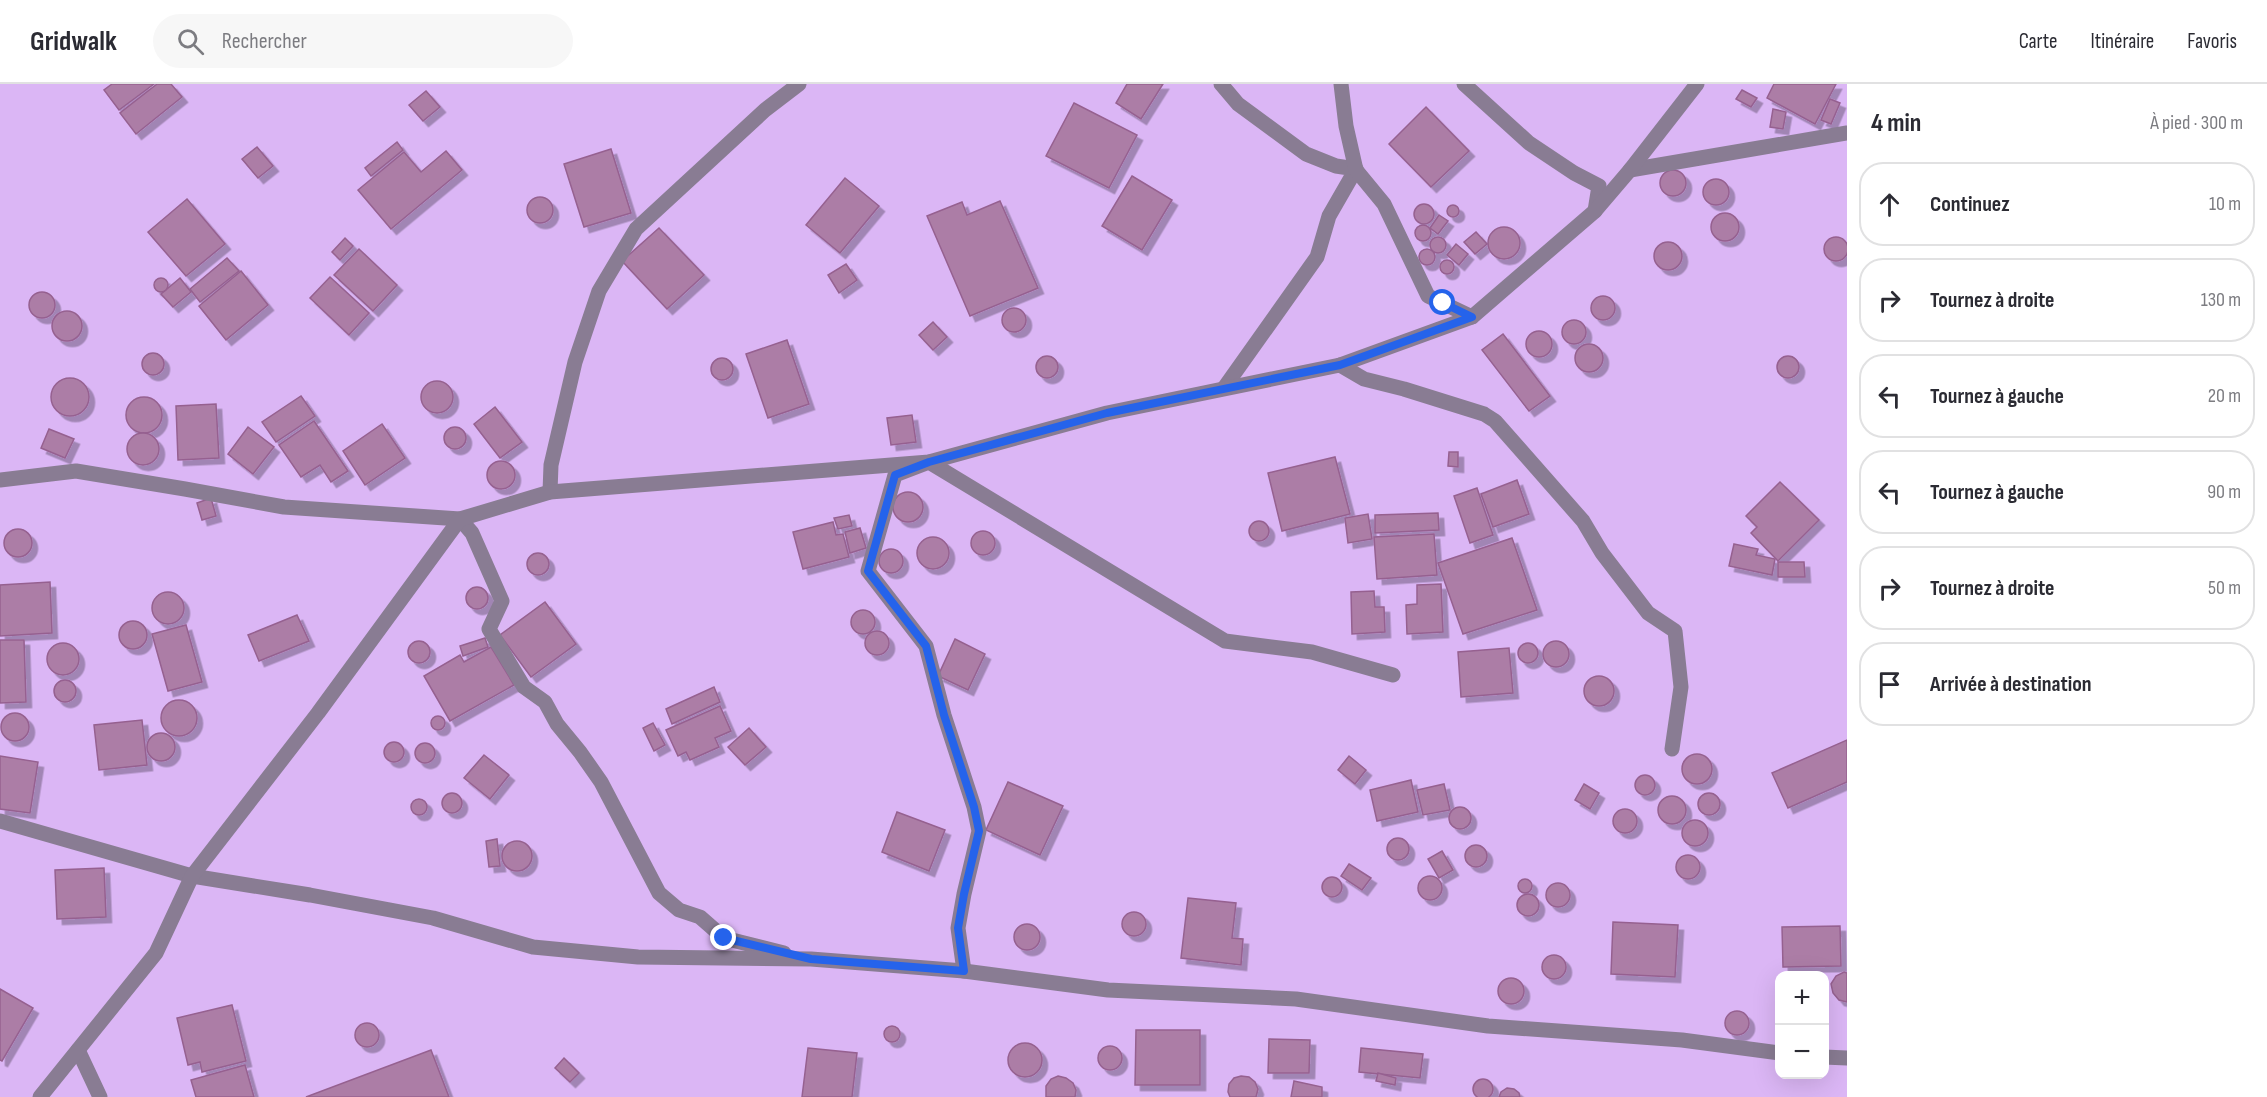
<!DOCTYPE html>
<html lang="fr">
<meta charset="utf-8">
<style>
:root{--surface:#fff;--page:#f7f7f7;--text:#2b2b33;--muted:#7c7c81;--line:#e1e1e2}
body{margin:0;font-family:"Sofia Sans Condensed",sans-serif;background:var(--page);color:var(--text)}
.controls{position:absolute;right:18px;bottom:18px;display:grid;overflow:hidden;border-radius:12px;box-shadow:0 6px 24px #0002}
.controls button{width:54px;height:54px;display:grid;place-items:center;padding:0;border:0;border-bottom:2px solid var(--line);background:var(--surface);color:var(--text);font:30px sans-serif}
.stop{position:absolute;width:18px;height:18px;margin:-14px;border:4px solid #2563eb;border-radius:50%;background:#fff}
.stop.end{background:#2563eb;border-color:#fff;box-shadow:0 2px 6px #0008}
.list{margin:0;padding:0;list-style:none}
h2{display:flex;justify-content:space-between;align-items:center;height:78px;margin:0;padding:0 24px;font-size:26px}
h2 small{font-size:20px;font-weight:400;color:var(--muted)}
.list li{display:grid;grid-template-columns:39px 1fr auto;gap:18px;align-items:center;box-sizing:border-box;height:84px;margin:0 12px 12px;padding:0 12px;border:2px solid var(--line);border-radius:24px}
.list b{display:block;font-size:22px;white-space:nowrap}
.list em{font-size:20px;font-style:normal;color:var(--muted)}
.icon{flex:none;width:33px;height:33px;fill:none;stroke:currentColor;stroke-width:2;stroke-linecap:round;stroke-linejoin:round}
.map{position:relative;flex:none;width:1847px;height:1013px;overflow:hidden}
header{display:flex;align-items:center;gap:36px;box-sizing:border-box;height:84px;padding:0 30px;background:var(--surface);border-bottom:2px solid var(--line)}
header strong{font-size:28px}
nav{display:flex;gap:33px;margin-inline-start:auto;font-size:21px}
.search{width:420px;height:54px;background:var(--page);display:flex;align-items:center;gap:15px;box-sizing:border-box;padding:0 21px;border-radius:33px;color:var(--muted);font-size:22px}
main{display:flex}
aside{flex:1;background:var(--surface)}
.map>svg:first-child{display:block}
.building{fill:#ac7da6;stroke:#966190;stroke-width:1.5;filter:url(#shadow)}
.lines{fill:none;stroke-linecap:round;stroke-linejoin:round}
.minor{stroke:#897c93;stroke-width:15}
.route{stroke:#2563eb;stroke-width:8}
</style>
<header>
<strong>Gridwalk</strong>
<div class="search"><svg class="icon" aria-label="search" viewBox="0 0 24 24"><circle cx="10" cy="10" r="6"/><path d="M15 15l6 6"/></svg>Rechercher</div>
<nav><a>Carte</a><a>Itinéraire</a><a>Favoris</a></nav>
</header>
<main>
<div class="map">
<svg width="1847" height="1013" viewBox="0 0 1847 1013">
<defs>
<filter id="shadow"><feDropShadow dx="5.5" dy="5.5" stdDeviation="0" flood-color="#0004"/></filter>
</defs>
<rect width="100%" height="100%" fill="#dbb6f5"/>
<g class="building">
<polygon points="112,0 154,0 119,26 104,6"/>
<polygon points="157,0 171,0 182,13 136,50 120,29"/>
<polygon points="1127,0 1163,0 1141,35 1116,19"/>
<polygon points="1774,0 1836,0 1815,40 1767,14"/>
<polygon points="1742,6 1757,14 1751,23 1736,15"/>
<polygon points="426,7 440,23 423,37 409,21"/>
<polygon points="1830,15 1840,19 1831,40 1821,36"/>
<polygon points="1074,19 1137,51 1109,104 1046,72"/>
<polygon points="1426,23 1469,67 1431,103 1389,60"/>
<polygon points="1773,25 1786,28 1783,45 1770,43"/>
<polygon points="397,58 403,66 371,92 365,84"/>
<polygon points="257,63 273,82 258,94 242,75"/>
<polygon points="611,65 631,129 584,143 564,80"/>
<polygon points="446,67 462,86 391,145 358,106 404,68 421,88"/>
<circle cx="1673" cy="99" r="13"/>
<polygon points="1132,92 1172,116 1142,166 1102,142"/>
<polygon points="845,94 879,122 840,169 806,141"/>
<circle cx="1716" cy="108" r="13"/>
<circle cx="540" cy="126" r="13"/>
<polygon points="187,115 225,160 186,192 148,148"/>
<polygon points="1000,117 1038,204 970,232 927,132 962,118 967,131"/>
<circle cx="1424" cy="130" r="10"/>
<circle cx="1453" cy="127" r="6"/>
<circle cx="1725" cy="143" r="14"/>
<polygon points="1439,131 1448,137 1438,150 1430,144"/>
<circle cx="1423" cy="149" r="8"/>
<circle cx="1504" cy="159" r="16"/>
<polygon points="659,144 704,191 667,225 622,177"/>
<polygon points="1476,148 1487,160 1475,170 1464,158"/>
<circle cx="1836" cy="165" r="12"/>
<circle cx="1438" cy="161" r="8"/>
<polygon points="345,154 353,162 340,176 332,168"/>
<circle cx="1668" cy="172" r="14"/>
<polygon points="1456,160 1468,170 1459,181 1447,171"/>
<circle cx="1427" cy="173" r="8"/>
<polygon points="359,165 397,201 373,227 334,191"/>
<polygon points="227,174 239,187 200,218 190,205"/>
<circle cx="1447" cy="183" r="7"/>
<polygon points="846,180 857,196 839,209 828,191"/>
<polygon points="241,187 268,221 226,256 199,222"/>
<polygon points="330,193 369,229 349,251 310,214"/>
<polygon points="180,194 191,208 173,223 161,210"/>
<circle cx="161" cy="201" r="7"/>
<circle cx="42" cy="221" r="13"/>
<circle cx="1603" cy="224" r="12"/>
<circle cx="1014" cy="236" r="12"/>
<circle cx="67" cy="242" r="15"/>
<circle cx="1574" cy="248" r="12"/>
<polygon points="933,238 947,253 933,266 919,251"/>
<circle cx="1539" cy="260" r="13"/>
<polygon points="1503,250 1550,312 1529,327 1482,266"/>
<polygon points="787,256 809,320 768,334 746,270"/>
<circle cx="1589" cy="274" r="14"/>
<circle cx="153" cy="280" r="11"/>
<circle cx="1788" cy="283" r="11"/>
<circle cx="1047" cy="283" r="11"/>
<circle cx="722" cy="285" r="11"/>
<circle cx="70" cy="313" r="19"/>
<circle cx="437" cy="313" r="16"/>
<polygon points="301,312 315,332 276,358 262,338"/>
<circle cx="144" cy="331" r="18"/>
<polygon points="216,320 219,374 178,376 176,322"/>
<polygon points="495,323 522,358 500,374 474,340"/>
<polygon points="912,331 916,358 891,361 887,334"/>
<polygon points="314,337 348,387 331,398 320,381 301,393 279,361"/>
<polygon points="382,340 405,374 365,401 343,367"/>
<polygon points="248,343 274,363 253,390 228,370"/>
<circle cx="455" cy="354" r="11"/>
<polygon points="49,345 74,355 65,374 41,364"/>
<circle cx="143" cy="365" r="16"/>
<polygon points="1449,368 1458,368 1458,383 1448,382"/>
<polygon points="1335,373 1350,430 1282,447 1268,389"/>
<circle cx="501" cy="391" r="14"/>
<polygon points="1517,396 1529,430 1493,443 1481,410"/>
<polygon points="1780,398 1819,436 1778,477 1751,449 1757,443 1746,432"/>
<polygon points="1477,404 1493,451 1470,459 1454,412"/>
<circle cx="908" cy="423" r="15"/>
<polygon points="211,414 216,432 202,436 197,419"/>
<polygon points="1438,429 1439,446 1375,449 1375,431"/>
<polygon points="1368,430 1372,455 1348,459 1345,434"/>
<polygon points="849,431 852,442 838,445 834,434"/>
<circle cx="1259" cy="447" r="10"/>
<polygon points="833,438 836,451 843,450 849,473 803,485 793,448"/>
<polygon points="860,444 866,464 850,469 845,448"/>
<circle cx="18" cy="459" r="14"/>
<circle cx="983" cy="459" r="12"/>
<polygon points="1434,450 1437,491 1377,495 1374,453"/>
<circle cx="933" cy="469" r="16"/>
<polygon points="1512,454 1537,526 1463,550 1438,479"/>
<polygon points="1734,460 1758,465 1756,471 1775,475 1772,491 1729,482"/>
<circle cx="891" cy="477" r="12"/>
<circle cx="538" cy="480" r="11"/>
<polygon points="1778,478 1804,478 1805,493 1778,493"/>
<polygon points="50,498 52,549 0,552 0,501"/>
<polygon points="1441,500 1443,548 1407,550 1406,521 1417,520 1417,501"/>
<circle cx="477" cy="514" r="11"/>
<polygon points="1374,507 1375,523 1384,523 1385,548 1352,550 1351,508"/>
<circle cx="168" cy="524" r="16"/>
<polygon points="545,518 576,560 531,593 500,551"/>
<circle cx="863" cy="538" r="12"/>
<polygon points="297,531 309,557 259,577 248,551"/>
<circle cx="133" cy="551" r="14"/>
<polygon points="186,541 202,598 168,607 152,550"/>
<circle cx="877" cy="559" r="12"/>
<polygon points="485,554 488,563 463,572 460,562"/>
<polygon points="955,555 985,570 968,606 938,592"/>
<polygon points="0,556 24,556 26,618 0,619"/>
<circle cx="1556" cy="570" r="13"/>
<circle cx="419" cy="568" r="11"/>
<circle cx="1528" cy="569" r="10"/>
<circle cx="63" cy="575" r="16"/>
<polygon points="491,563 514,601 450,637 424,592 460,571 464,578"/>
<polygon points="1509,564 1513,609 1461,613 1458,568"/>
<circle cx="1599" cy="607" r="15"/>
<circle cx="65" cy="607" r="11"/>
<polygon points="714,603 720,618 672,640 666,625"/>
<circle cx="179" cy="634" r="18"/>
<polygon points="720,622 731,647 715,654 719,663 690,676 686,668 678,672 666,646"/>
<circle cx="15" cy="643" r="14"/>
<circle cx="438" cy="639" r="7"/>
<polygon points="142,636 147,681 99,686 94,641"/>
<polygon points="653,639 665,661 654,667 643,644"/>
<polygon points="749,644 766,663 745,681 728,663"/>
<circle cx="161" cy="663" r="14"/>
<polygon points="1847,656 1847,698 1788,724 1772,689"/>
<circle cx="394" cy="668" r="10"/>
<circle cx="425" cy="669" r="10"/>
<circle cx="1697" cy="685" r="15"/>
<polygon points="484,671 509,691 490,715 464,694"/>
<polygon points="0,672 38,678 30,729 0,725"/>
<polygon points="1349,672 1366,686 1355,700 1338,686"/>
<circle cx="1645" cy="701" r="10"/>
<polygon points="1411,696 1418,728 1377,737 1370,706"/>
<polygon points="1008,698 1063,722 1040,771 986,746"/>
<polygon points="1444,700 1450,726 1423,731 1417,706"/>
<polygon points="1584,700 1599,709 1590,725 1575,716"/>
<circle cx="452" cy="719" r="10"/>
<circle cx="1709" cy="720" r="11"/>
<circle cx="1672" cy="726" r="14"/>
<circle cx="419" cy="723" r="8"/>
<circle cx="1460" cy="734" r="11"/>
<circle cx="1625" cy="737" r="12"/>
<polygon points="897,728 945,746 929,787 882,768"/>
<circle cx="1695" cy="749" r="13"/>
<circle cx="1398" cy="765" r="11"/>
<polygon points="497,755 500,782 489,783 486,757"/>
<circle cx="517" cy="772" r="15"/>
<circle cx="1476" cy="772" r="11"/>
<polygon points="1442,767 1453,786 1439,794 1428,775"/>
<circle cx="1688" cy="783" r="12"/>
<polygon points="1349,780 1371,794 1362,806 1341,792"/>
<polygon points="104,784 106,833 57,835 55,786"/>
<circle cx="1430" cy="804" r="12"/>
<circle cx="1332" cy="803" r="10"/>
<circle cx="1525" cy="802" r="7"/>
<circle cx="1558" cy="811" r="12"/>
<circle cx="1528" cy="821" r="11"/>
<polygon points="1188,814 1236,819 1232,854 1243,855 1241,881 1181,874"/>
<circle cx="1134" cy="840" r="12"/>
<polygon points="1613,838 1678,841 1675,893 1611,890"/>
<circle cx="1027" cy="853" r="13"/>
<polygon points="1840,842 1841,882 1783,883 1782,843"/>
<circle cx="1554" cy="883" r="12"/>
<polygon points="1844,888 1847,889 1847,918 1839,916 1833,909 1831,900 1836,892"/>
<circle cx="1511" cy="907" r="13"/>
<polygon points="0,905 33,924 2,977 0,976"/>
<polygon points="232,921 246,977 202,988 200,978 188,981 177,934"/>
<circle cx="1737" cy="939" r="12"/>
<circle cx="367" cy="951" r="12"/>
<circle cx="892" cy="950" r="8"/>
<polygon points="1136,946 1200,946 1200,1001 1135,1001"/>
<polygon points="1269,955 1310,956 1309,989 1268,989"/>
<circle cx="1025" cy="976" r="17"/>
<circle cx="1110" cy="974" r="12"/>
<polygon points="808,964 857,969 852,1013 802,1013"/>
<polygon points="1361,964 1423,970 1420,994 1359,988"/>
<polygon points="431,966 449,1013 306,1013"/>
<polygon points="564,974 579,989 570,998 555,984"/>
<polygon points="245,981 254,1013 196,1013 191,996"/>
<polygon points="1378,989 1396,994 1395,1001 1376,997"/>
<polygon points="1058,992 1066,994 1073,999 1076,1006 1075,1013 1046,1013 1046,1002 1051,995"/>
<polygon points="1241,992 1249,993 1255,998 1258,1005 1256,1013 1230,1013 1228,1008 1229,1000 1234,994"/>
<circle cx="1483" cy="1005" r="10"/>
<polygon points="1294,997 1322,1003 1322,1013 1291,1013"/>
<polygon points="1507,1004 1514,1005 1519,1009 1520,1013 1499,1013 1501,1008"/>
</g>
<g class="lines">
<g class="minor">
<polyline points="1221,0 1238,20 1306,70 1336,82 1356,85 1329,132 1317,173 1224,304"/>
<polyline points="1341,0 1346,42 1356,86 1384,120 1428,212 1472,233"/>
<polyline points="1464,0 1529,59 1574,89 1599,102 1595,127"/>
<polyline points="1630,86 1847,49"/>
<polyline points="1340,281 1364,295 1404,305 1484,330 1495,337 1583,437 1602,469 1648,529 1675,547 1681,603 1672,665"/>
<polyline points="0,396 76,387 185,405 284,423 460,435 472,449 502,517 489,545 524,603 545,618 557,640 580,668 601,698 659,809 679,826 700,833 724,854 784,869"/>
<polyline points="550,408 551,381 575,278 599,207 636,145 765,26 799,0"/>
<polyline points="0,737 192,792 310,811 433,834 533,863 638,873 811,875 964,887 1108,906 1296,915 1488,942 1682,956 1780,969"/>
<polyline points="964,887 958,844 964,810 979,747 974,723 944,631 926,562 868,487 895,391 929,378 1225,557 1312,568 1393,591"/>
<polyline points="78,966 100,1013"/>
<polyline points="1824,973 1847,974"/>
<polyline points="40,1013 156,869 192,792 318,629 460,435 550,408 929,378 1107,329 1340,281 1472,233 1595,127 1630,86 1697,0"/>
</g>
</g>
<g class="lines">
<polyline class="route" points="724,854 811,875 964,887 958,844 964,810 979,747 974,723 944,631 926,562 868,487 895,391 929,378 1107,329 1340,281 1472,233 1443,219"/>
</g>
</svg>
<div class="controls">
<button>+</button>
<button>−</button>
</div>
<div class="stop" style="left:1443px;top:219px"></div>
<div class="stop end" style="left:724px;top:854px"></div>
</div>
<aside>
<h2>4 min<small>À pied · 300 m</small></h2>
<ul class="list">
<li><svg class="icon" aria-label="ahead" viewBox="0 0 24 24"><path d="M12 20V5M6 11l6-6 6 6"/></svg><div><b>Continuez</b></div><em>10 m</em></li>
<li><svg class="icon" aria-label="right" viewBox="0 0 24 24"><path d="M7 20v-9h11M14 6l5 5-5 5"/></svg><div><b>Tournez à droite</b></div><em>130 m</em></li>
<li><svg class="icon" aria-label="left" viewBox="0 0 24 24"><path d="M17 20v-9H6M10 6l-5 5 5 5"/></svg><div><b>Tournez à gauche</b></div><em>20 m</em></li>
<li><svg class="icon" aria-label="left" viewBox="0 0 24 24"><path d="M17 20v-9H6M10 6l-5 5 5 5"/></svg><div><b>Tournez à gauche</b></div><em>90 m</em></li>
<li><svg class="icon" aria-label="right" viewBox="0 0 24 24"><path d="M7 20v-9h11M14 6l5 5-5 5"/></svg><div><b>Tournez à droite</b></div><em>50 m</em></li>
<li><svg class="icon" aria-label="arrive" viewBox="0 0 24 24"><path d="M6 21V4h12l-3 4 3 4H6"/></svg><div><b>Arrivée à destination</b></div></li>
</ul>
</aside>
</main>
